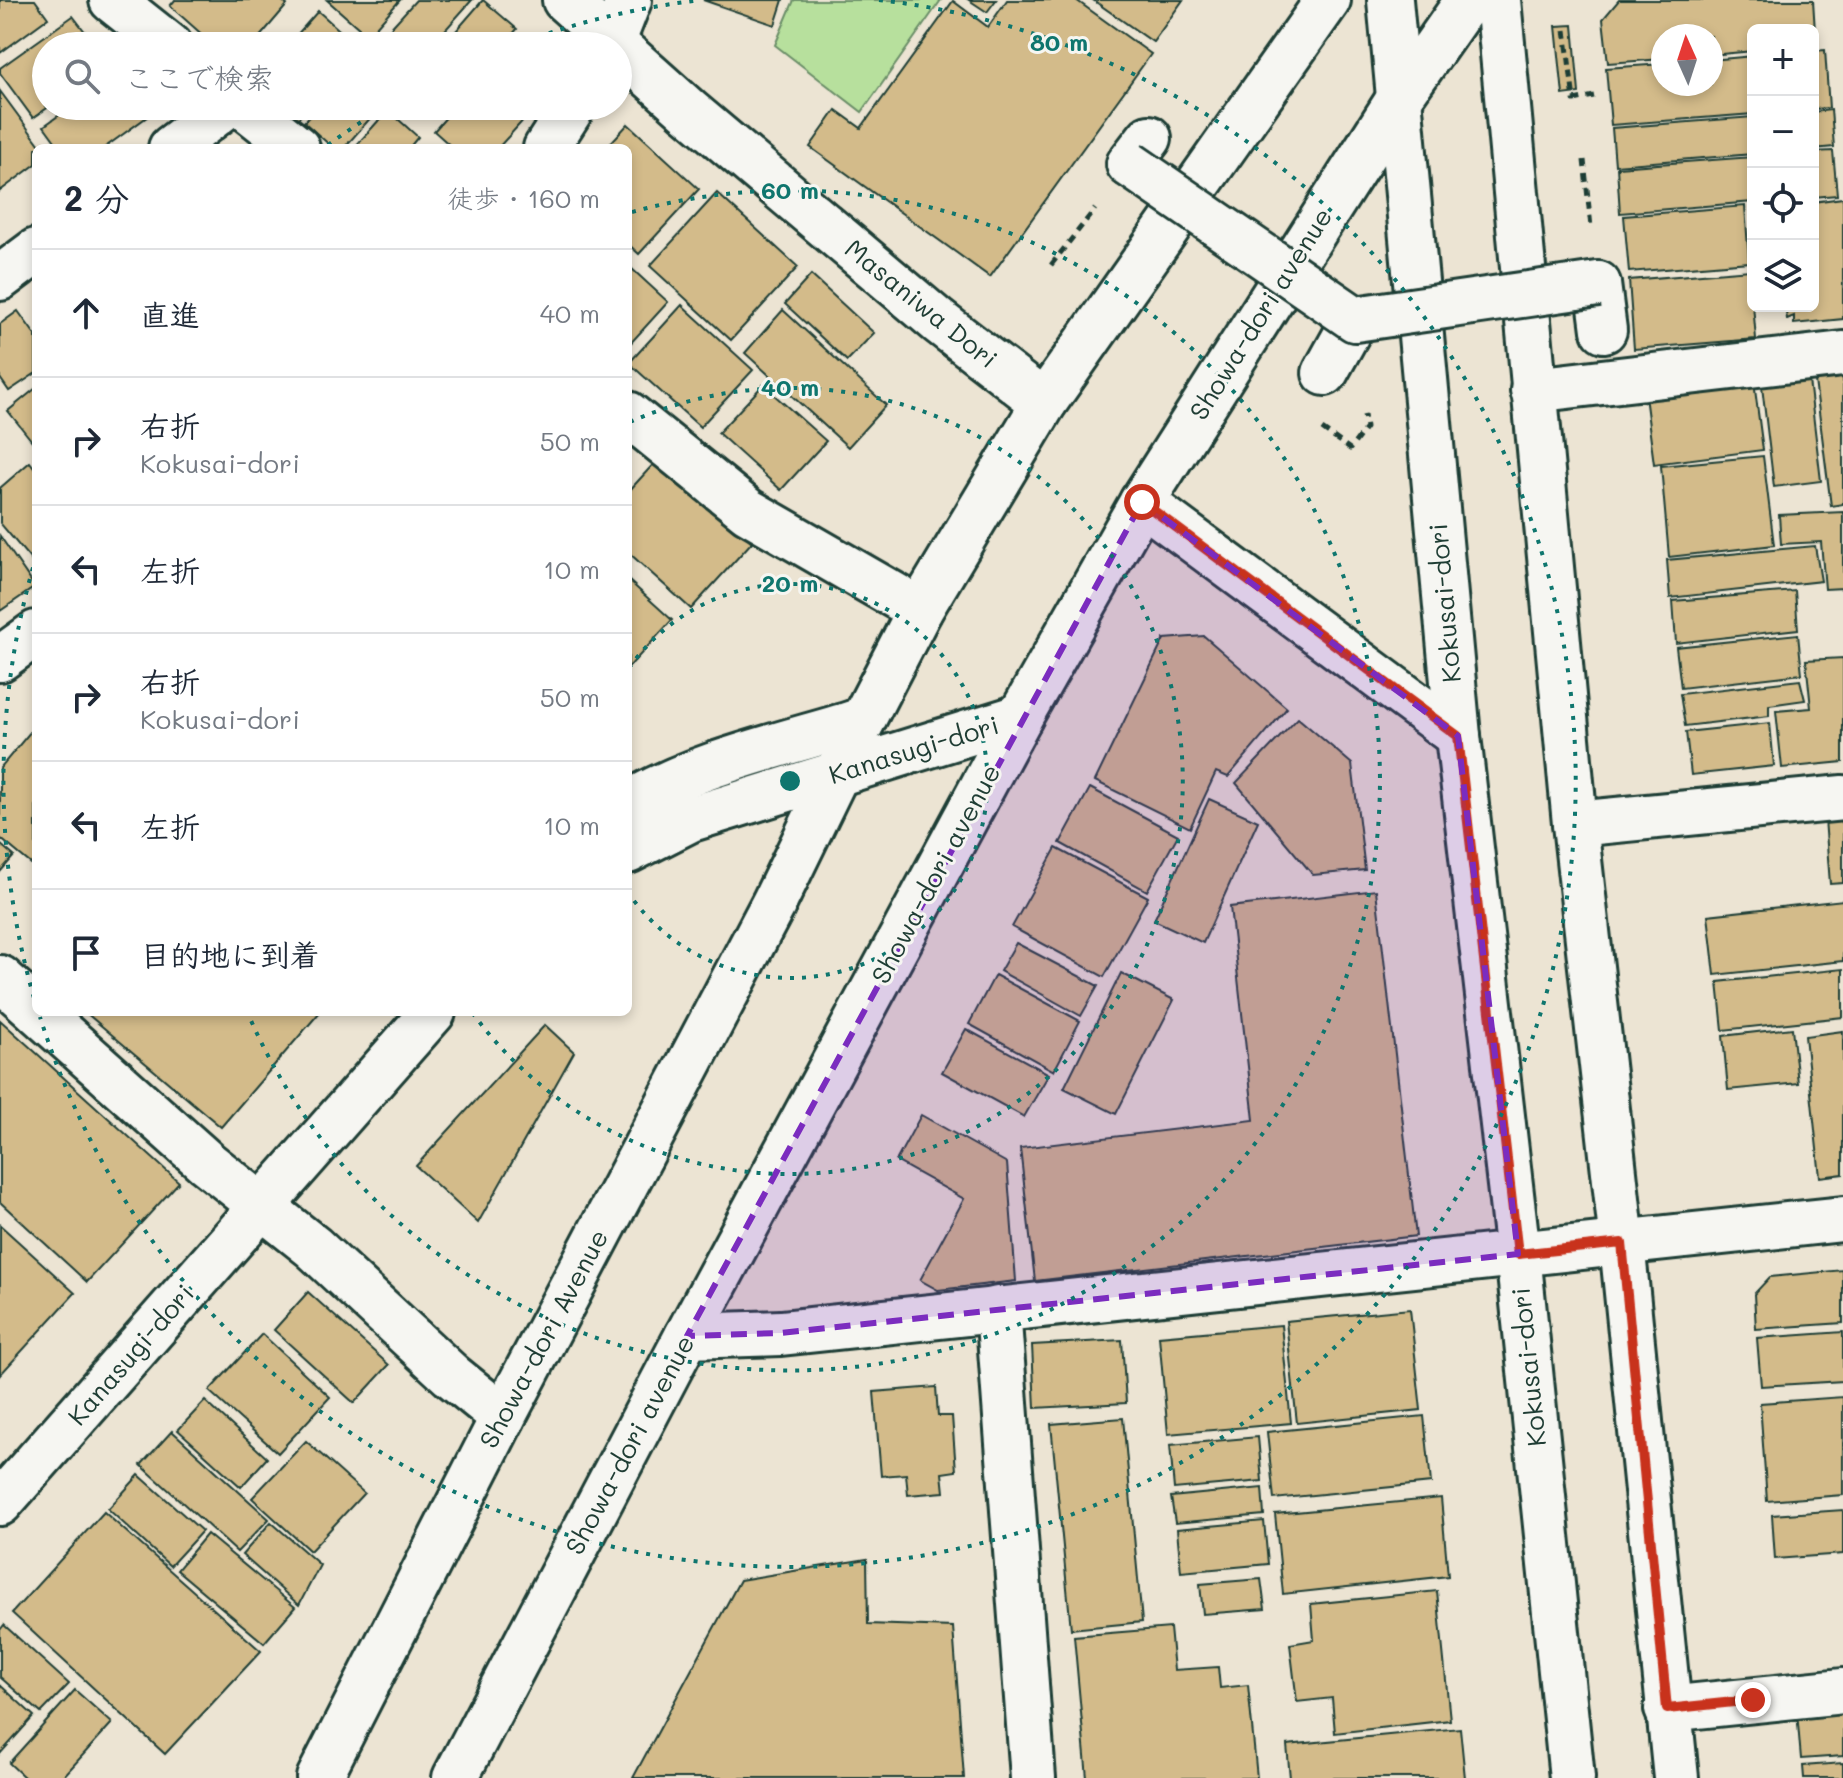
<!DOCTYPE html>
<html lang="ja">
<meta charset="utf-8">
<style>
:root{--surface:#fff;--page:#f2f2f3;--text:#1f2937;--muted:#747a83;--line:#e0e1e3}
body{margin:0;font-family:Mali,"Klee One",sans-serif;background:var(--page);color:var(--text)}
.controls{position:absolute;right:24px;top:24px;display:grid;overflow:hidden;border-radius:12px;box-shadow:0 4px 12px #0003}
.controls button{width:72px;height:72px;display:grid;place-items:center;padding:0;border:0;border-bottom:2px solid var(--line);background:var(--surface);color:var(--text);font:40px sans-serif}
.compass{position:absolute;left:1651px;top:24px;width:72px;height:72px;border-radius:50%;background:var(--surface);box-shadow:0 4px 12px #0003;rotate:357deg}
.stop{position:absolute;width:24px;height:24px;margin:-18px;border:6px solid #c8321e;border-radius:50%;background:#fff}
.stop.end{background:#c8321e;border-color:#fff;box-shadow:0 2px 8px #0008}
.list{margin:0;padding:0;list-style:none}
h2{display:flex;justify-content:space-between;align-items:center;height:104px;margin:0;padding:0 32px;font-size:34px}
h2 small{font-size:26px;font-weight:400;color:var(--muted)}
.list li{display:grid;grid-template-columns:52px 1fr auto;gap:24px;align-items:center;box-sizing:border-box;height:128px;padding:0 32px;border-top:2px solid var(--line)}
.list b{display:block;font-size:30px;white-space:nowrap}
.list p{margin:0;font-size:26px;white-space:nowrap;color:var(--muted)}
.list em{font-size:26px;font-style:normal;color:var(--muted)}
.icon{flex:none;width:44px;height:44px;fill:none;stroke:currentColor;stroke-width:2;stroke-linecap:round;stroke-linejoin:round}
.map{position:relative;flex:none;width:1843px;height:1778px;overflow:hidden}
.search{position:absolute;background:var(--surface);box-shadow:0 4px 12px #0003;left:32px;top:32px;width:600px;height:88px;display:flex;align-items:center;gap:20px;box-sizing:border-box;padding:0 28px;border-radius:44px;color:var(--muted);font-size:30px}
.panel{position:absolute;background:var(--surface);box-shadow:0 4px 12px #0003;left:32px;top:144px;width:600px;height:872px;border-radius:12px}
.map>svg:first-child{display:block}
.green{fill:#b7e09d;stroke:#6b8e68;stroke-width:2}
.building{fill:#d3bb8a;stroke:#1f3d34;stroke-width:2}
.lines{fill:none;stroke-linecap:round;stroke-linejoin:round}
.minor-casing{stroke:#1f3d34;stroke-width:50}
.major-casing{stroke:#1f3d34;stroke-width:50}
.highway-casing{stroke:#1f3d34;stroke-width:50}
.path{stroke:#1f3d34;stroke-width:5;stroke-dasharray:8 6;stroke-linecap:butt}
.minor{stroke:#f6f6f2;stroke-width:44}
.major{stroke:#f6f6f2;stroke-width:44}
.highway{stroke:#f6f6f2;stroke-width:44}
.minor-bridge-casing{stroke:#1f3d34;stroke-width:50;stroke-linecap:butt}
.minor-bridge{stroke:#f6f6f2;stroke-width:44}
.route{stroke:#c8321e;stroke-width:10}
.marked{fill:#7b2cbf;fill-opacity:0.2;stroke:#7b2cbf;stroke-width:6;stroke-dasharray:16 10;stroke-linejoin:round}
.ring{fill:none;stroke:#0f766e;stroke-width:4;stroke-dasharray:4 8}
.labels{text-anchor:middle;stroke-width:6;stroke-linejoin:round;paint-order:stroke}
.street-label{font-size:26px;fill:#1f3d34;stroke:#f6f6f2}
.centre{fill:#0f766e;stroke:#f6f6f2;stroke-width:4}
.ring-label{font-size:24px;text-anchor:middle;font-weight:bold;fill:#0f766e;stroke:#f6f6f2;stroke-width:6;stroke-linejoin:round;paint-order:stroke}
</style>
<div class="map">
<svg width="1843" height="1778" viewBox="0 0 1843 1778">
<rect width="100%" height="100%" fill="#ece4d3"/>
<filter id="ink" filterUnits="userSpaceOnUse"><feTurbulence type="fractalNoise" baseFrequency=".0125" numOctaves="2"/><feDisplacementMap in="SourceGraphic" scale="16" xChannelSelector="R" yChannelSelector="G"/><feConvolveMatrix kernelMatrix="1 2 1 2 8 2 1 2 1" color-interpolation-filters="sRGB"/></filter>
<g filter="url(#ink)">
<polygon class="green" points="794,0 941,0 862,112 775,45"/>
<g class="building">
<polygon points="0,0 35,0 48,18 0,53"/>
<polygon points="175,0 281,0 287,5 252,46 215,46 170,6"/>
<polygon points="327,0 400,0 368,36"/>
<polygon points="416,0 472,0 431,46 383,46 378,42"/>
<polygon points="483,0 517,29 503,46 443,46"/>
<polygon points="703,0 783,0 775,25"/>
<polygon points="969,0 996,0 987,12"/>
<polygon points="1007,0 1076,0 1151,54 990,277 810,147 836,110 861,128 953,1 988,27"/>
<polygon points="1093,0 1183,0 1153,42"/>
<polygon points="1619,0 1813,0 1816,47 1813,47 1813,30 1753,30 1753,51 1711,55 1711,36 1663,36 1663,59 1608,63 1603,19"/>
<polygon points="318,11 357,46 287,46"/>
<polygon points="73,16 96,46 46,46 46,106 50,106 33,118 0,73 0,68"/>
<polygon points="1573,25 1579,93 1563,95 1556,26"/>
<polygon points="1825,50 1829,108 1813,109 1813,51"/>
<polygon points="1753,56 1753,114 1611,125 1606,68 1663,64 1663,84 1711,84 1711,60"/>
<polygon points="0,91 42,148 36,148 36,164 0,191"/>
<polygon points="72,106 151,106 155,111 104,148 60,148 44,126"/>
<polygon points="279,106 309,106 296,121"/>
<polygon points="319,106 381,106 344,148 333,148 304,122"/>
<polygon points="456,106 536,106 498,148 453,148 434,131"/>
<polygon points="388,110 418,137 409,148 354,148"/>
<polygon points="1831,110 1834,147 1813,149 1813,112"/>
<polygon points="1753,117 1753,154 1615,165 1612,128"/>
<polygon points="628,124 699,189 639,254 628,244 628,148 606,148"/>
<polygon points="1833,151 1837,195 1813,197 1813,152"/>
<polygon points="1753,157 1753,202 1620,213 1617,167"/>
<polygon points="717,193 798,267 731,340 650,266"/>
<polygon points="1843,198 1843,319 1794,324 1794,316 1787,319 1785,306 1813,306 1813,202"/>
<polygon points="1745,206 1749,262 1629,272 1624,216"/>
<polygon points="631,268 668,302 628,346 628,272"/>
<polygon points="1750,270 1756,339 1634,349 1629,280"/>
<polygon points="811,275 874,333 847,361 785,304"/>
<polygon points="682,305 753,370 700,427 629,363"/>
<polygon points="783,310 886,405 848,447 745,353"/>
<polygon points="18,311 36,336 36,373 9,391 0,378 0,324"/>
<polygon points="1843,370 1843,504 1831,506 1814,373"/>
<polygon points="1808,372 1821,481 1774,487 1761,378"/>
<polygon points="1754,382 1763,450 1654,464 1645,396"/>
<polygon points="763,385 826,441 781,490 718,433"/>
<polygon points="36,388 36,446 8,411"/>
<polygon points="1763,456 1774,545 1669,557 1661,466"/>
<polygon points="659,458 752,542 691,609 628,552 628,492"/>
<polygon points="30,462 36,470 36,566 0,523 0,488"/>
<polygon points="1843,512 1843,588 1825,589 1821,542 1781,544 1779,515"/>
<polygon points="0,536 35,587 0,611"/>
<polygon points="1815,546 1821,581 1670,598 1667,560"/>
<polygon points="628,580 672,620 628,668"/>
<polygon points="1795,591 1798,629 1676,643 1673,601"/>
<polygon points="1798,634 1802,674 1681,688 1676,647"/>
<polygon points="1204,636 1287,708 1228,777 1216,772 1190,828 1095,781 1164,639"/>
<polygon points="1843,658 1843,762 1782,768 1776,711 1811,708 1806,660"/>
<polygon points="1800,680 1805,700 1769,705 1769,716 1685,726 1680,694"/>
<polygon points="1298,718 1352,764 1365,870 1313,875 1236,783"/>
<polygon points="1770,723 1774,766 1691,775 1686,732"/>
<polygon points="36,725 36,868 0,838 0,768"/>
<polygon points="1090,788 1178,835 1147,891 1060,843"/>
<polygon points="1209,799 1258,821 1203,943 1154,920"/>
<polygon points="1843,818 1843,883 1830,884 1825,819"/>
<polygon points="0,844 14,856 0,872"/>
<polygon points="1056,848 1148,897 1104,977 1012,927"/>
<polygon points="1376,890 1416,1236 1035,1281 1020,1148 1254,1120 1230,907"/>
<polygon points="1843,900 1843,961 1715,975 1708,915"/>
<polygon points="1016,943 1098,986 1081,1016 1000,971"/>
<polygon points="1843,969 1843,1017 1723,1030 1718,982"/>
<polygon points="1121,973 1174,1000 1116,1114 1064,1088"/>
<polygon points="995,975 1080,1021 1054,1071 969,1024"/>
<polygon points="85,1012 320,1012 221,1127"/>
<polygon points="0,1020 179,1182 87,1282 0,1202"/>
<polygon points="545,1025 574,1052 478,1223 416,1166"/>
<polygon points="1792,1028 1798,1083 1728,1090 1723,1036"/>
<polygon points="966,1029 1049,1074 1024,1117 942,1072"/>
<polygon points="1843,1031 1843,1174 1820,1177 1805,1036"/>
<polygon points="921,1115 1007,1163 1016,1281 938,1290 920,1280 964,1199 896,1161"/>
<polygon points="0,1225 75,1293 0,1375"/>
<polygon points="1843,1270 1843,1323 1756,1329 1754,1294 1770,1277"/>
<polygon points="308,1292 389,1365 354,1403 274,1330"/>
<polygon points="1410,1309 1421,1410 1297,1423 1286,1321"/>
<polygon points="1281,1325 1291,1423 1168,1434 1159,1336"/>
<polygon points="1843,1332 1843,1381 1761,1386 1757,1338"/>
<polygon points="262,1334 330,1397 278,1453 209,1391"/>
<polygon points="1122,1340 1126,1403 1035,1408 1032,1345"/>
<polygon points="936,1387 938,1416 952,1416 956,1471 942,1473 944,1492 908,1495 906,1474 881,1476 874,1392"/>
<polygon points="1843,1397 1843,1495 1767,1501 1760,1403"/>
<polygon points="205,1401 267,1458 241,1487 178,1430"/>
<polygon points="1424,1416 1431,1483 1274,1499 1267,1432"/>
<polygon points="1123,1418 1142,1622 1071,1629 1051,1424"/>
<polygon points="172,1431 269,1519 237,1552 141,1465"/>
<polygon points="1258,1437 1262,1481 1174,1489 1170,1445"/>
<polygon points="306,1441 364,1493 310,1551 252,1498"/>
<polygon points="139,1475 202,1531 170,1566 108,1509"/>
<polygon points="1262,1488 1264,1515 1175,1523 1171,1497"/>
<polygon points="1441,1498 1448,1576 1283,1594 1275,1514"/>
<polygon points="1843,1510 1843,1554 1775,1559 1772,1515"/>
<polygon points="104,1512 261,1651 165,1754 12,1613"/>
<polygon points="1264,1521 1268,1564 1181,1572 1177,1529"/>
<polygon points="271,1522 320,1565 299,1605 242,1555"/>
<polygon points="207,1534 295,1607 264,1643 177,1570"/>
<polygon points="867,1559 868,1624 953,1627 964,1778 633,1778 740,1580"/>
<polygon points="1261,1579 1265,1609 1203,1614 1200,1584"/>
<polygon points="1437,1591 1450,1720 1335,1733 1332,1698 1297,1702 1290,1644 1314,1640 1311,1604"/>
<polygon points="4,1625 69,1684 41,1713 0,1677 0,1630"/>
<polygon points="1170,1628 1174,1670 1218,1667 1220,1688 1248,1685 1257,1778 1087,1778 1074,1636"/>
<polygon points="0,1685 34,1716 0,1754"/>
<polygon points="75,1690 112,1723 62,1778 25,1778 9,1763"/>
<polygon points="1843,1709 1843,1756 1801,1759 1797,1712"/>
<polygon points="1460,1728 1465,1778 1290,1778 1287,1745"/>
<polygon points="1843,1763 1843,1778 1804,1778 1803,1766"/>
</g>
<g class="lines">
<g class="minor-casing">
<g id="minor">
<polyline points="112,0 170,46"/>
<polyline points="565,0 688,110 938,321 1044,403"/>
<polyline points="611,46 629,0"/>
<polyline points="244,106 297,148"/>
<polyline points="171,148 226,106"/>
<polyline points="546,148 573,106"/>
<polyline points="1129,164 1149,138"/>
<polyline points="0,278 36,251"/>
<polyline points="1598,284 1604,330"/>
<polyline points="1325,373 1355,319"/>
<polyline points="1533,390 1843,354"/>
<polyline points="628,414 748,511 920,610"/>
<polyline points="1142,502 1458,736"/>
<polyline points="0,659 36,633"/>
<path d="M628,804c68,-41 158,-60 235,-84"/>
<polyline points="1575,824 1843,798"/>
<polyline points="628,851 691,819 1020,717"/>
<polyline points="0,978 36,1010"/>
<polyline points="38,1012 206,1162 313,1247 451,1375 503,1417"/>
<polyline points="998,1309 1033,1778"/>
<polyline points="687,1336 781,1333 1843,1219"/>
<polyline points="0,1503 433,1012"/>
<polyline points="1667,1709 1843,1691"/>
</g>
</g>
<g class="major-casing">
<g id="major">
<polyline points="1390,0 1458,736 1518,1254 1572,1778"/>
<polyline points="1498,0 1575,824 1622,1243 1676,1778"/>
</g>
</g>
<g class="highway-casing">
<g id="highway">
<polyline points="319,1778 503,1417 774,903 863,720 920,610 1044,403 1328,0"/>
<polyline points="455,1778 687,1336 1020,717 1142,502 1398,100 1468,0"/>
</g>
</g>
<g class="path">
<polyline points="1565,30 1574,100 1594,96"/>
<polyline points="1584,160 1591,227"/>
<polyline points="1051,265 1095,209"/>
<polyline points="1322,429 1350,449 1366,428 1364,415"/>
</g>
<use href="#minor" class="minor"/>
<use href="#major" class="major"/>
<use href="#highway" class="highway"/>
<g class="minor-bridge-casing">
<polyline id="minor-bridge" points="1129,164 1355,319 1598,284"/>
</g>
<use href="#minor-bridge" class="minor-bridge"/>
</g>
</g>
<g class="lines" filter="url(#ink)">
<polyline class="route" points="1142,502 1458,736 1518,1254 1622,1243 1667,1709 1753,1700"/>
</g>
<path class="marked" d="M1142,502l316,234 60,518 -737,79 -94,3z"/>
<g class="ring">
<path d="M629 668A197 197 0 1 1 629 894"/>
<path d="M630 422A393 393 0 1 1 474 1015"/>
<path d="M632 212A590 590 0 1 1 249 1016"/>
<path d="M34 998A786 786 0 0 1 34 564M328 145A786 786 0 0 1 385 107M515 45A786 786 0 0 1 701 0M879 0A786 786 0 1 1 40 1017"/>
</g>
<g class="labels">
<g class="street-label">
<text transform="translate(921 304) rotate(39)" y="9">Masaniwa Dori</text>
<text transform="translate(1261 314) rotate(-58)" y="9">Showa-dori avenue</text>
<text transform="translate(1445 603) rotate(-95)" y="9">Kokusai-dori</text>
<text transform="translate(914 750) rotate(-17)" y="9">Kanasugi-dori</text>
<text transform="translate(936 874) rotate(-62)" y="9">Showa-dori avenue</text>
<text transform="translate(544 1339) rotate(-62)" y="9">Showa-dori Avenue</text>
<text transform="translate(131 1355) rotate(-49)" y="9">Kanasugi-dori</text>
<text transform="translate(1529 1367) rotate(-96)" y="9">Kokusai-dori</text>
<text transform="translate(630 1445) rotate(-62)" y="9">Showa-dori avenue</text>
</g>
</g>
<circle cx="790" cy="781" r="12" class="centre"/>
<g class="ring-label">
<text x="1059" y="51">80 m</text>
<text x="790" y="199">60 m</text>
<text x="790" y="396">40 m</text>
<text x="790" y="592">20 m</text>
</g>
</svg>
<div class="controls">
<button>+</button>
<button>−</button>
<button><svg class="icon" aria-label="locate" viewBox="0 0 24 24"><circle cx="12" cy="12" r="6"/><path d="M12 2v4M12 18v4M2 12h4M18 12h4"/></svg></button>
<button><svg class="icon" aria-label="layers" viewBox="0 0 24 24"><path d="M12 4l9 5-9 5-9-5zM3 14l9 5 9-5"/></svg></button>
</div>
<svg class="compass" viewBox="-18 -18 36 36"><path d="M0-13l5 13h-10z" fill="#e53935"/><path d="M0 13l5-13h-10z" fill="#747a83"/></svg>
<div class="stop" style="left:1142px;top:502px"></div>
<div class="stop end" style="left:1753px;top:1700px"></div>
<div class="search"><svg class="icon" aria-label="search" viewBox="0 0 24 24"><circle cx="10" cy="10" r="6"/><path d="M15 15l6 6"/></svg>ここで検索</div>
<section class="panel">
<h2>2 分<small>徒歩 · 160 m</small></h2>
<ul class="list">
<li><svg class="icon" aria-label="ahead" viewBox="0 0 24 24"><path d="M12 20V5M6 11l6-6 6 6"/></svg><div><b>直進</b></div><em>40 m</em></li>
<li><svg class="icon" aria-label="right" viewBox="0 0 24 24"><path d="M7 20v-9h11M14 6l5 5-5 5"/></svg><div><b>右折</b><p>Kokusai-dori</p></div><em>50 m</em></li>
<li><svg class="icon" aria-label="left" viewBox="0 0 24 24"><path d="M17 20v-9H6M10 6l-5 5 5 5"/></svg><div><b>左折</b></div><em>10 m</em></li>
<li><svg class="icon" aria-label="right" viewBox="0 0 24 24"><path d="M7 20v-9h11M14 6l5 5-5 5"/></svg><div><b>右折</b><p>Kokusai-dori</p></div><em>50 m</em></li>
<li><svg class="icon" aria-label="left" viewBox="0 0 24 24"><path d="M17 20v-9H6M10 6l-5 5 5 5"/></svg><div><b>左折</b></div><em>10 m</em></li>
<li><svg class="icon" aria-label="arrive" viewBox="0 0 24 24"><path d="M6 21V4h12l-3 4 3 4H6"/></svg><div><b>目的地に到着</b></div></li>
</ul>
</section>
</div>
